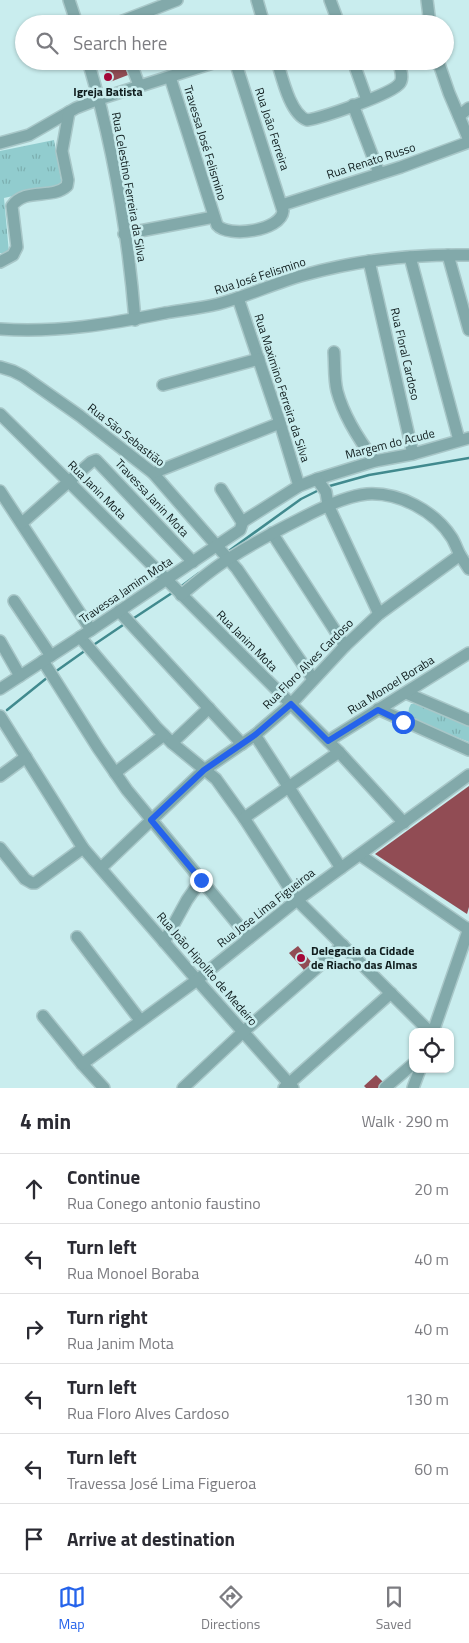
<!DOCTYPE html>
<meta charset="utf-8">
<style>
:root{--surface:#fff;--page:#f7f7f7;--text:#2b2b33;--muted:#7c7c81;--line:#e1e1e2;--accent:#2563eb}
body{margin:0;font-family:"Titillium Web",sans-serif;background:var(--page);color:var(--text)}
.controls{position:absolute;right:15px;bottom:15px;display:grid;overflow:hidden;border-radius:10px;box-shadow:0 1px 4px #0004}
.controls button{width:45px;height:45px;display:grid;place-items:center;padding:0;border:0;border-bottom:1px solid var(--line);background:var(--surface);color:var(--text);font:25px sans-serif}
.stop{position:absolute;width:15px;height:15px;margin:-11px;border:4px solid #2563eb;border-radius:50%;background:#fff}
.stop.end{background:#2563eb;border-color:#fff;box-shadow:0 1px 5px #0008}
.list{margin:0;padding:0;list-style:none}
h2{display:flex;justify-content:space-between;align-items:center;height:65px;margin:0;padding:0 20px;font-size:21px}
h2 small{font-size:16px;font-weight:400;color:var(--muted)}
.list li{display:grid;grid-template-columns:32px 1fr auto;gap:15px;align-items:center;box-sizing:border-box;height:70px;padding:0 20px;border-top:1px solid var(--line)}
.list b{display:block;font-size:19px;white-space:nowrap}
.list p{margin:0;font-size:16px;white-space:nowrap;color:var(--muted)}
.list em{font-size:16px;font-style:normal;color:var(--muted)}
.icon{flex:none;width:28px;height:28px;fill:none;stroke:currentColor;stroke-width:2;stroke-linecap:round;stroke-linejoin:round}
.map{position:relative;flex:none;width:469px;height:1088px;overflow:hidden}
.search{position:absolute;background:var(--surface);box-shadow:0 1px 4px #0004;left:15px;right:15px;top:15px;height:55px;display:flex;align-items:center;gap:12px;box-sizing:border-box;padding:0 18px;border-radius:28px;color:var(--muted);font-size:19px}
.sheet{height:485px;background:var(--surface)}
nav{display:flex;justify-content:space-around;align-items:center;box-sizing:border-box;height:70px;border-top:1px solid var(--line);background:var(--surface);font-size:14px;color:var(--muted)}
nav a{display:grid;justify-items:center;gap:2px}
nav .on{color:var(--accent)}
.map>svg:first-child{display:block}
.park{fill:url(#park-tufts)}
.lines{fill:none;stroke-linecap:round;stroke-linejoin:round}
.stream{stroke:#418a8e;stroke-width:2.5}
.building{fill:#914c54}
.minor-casing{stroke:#a8c7c8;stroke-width:14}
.minor{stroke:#82a9aa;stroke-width:11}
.route{stroke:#2563eb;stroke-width:6}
.poi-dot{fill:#a40839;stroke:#c9edee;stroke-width:2}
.labels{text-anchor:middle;stroke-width:5;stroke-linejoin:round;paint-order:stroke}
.poi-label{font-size:12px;font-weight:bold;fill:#0f1c1d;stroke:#c9edee}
.street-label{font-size:12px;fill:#0f1c1d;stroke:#c9edee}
</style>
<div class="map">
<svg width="469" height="1088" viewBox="0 0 469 1088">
<defs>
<pattern id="park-tufts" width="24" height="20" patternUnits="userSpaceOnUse" patternTransform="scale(1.25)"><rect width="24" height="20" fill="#91ccce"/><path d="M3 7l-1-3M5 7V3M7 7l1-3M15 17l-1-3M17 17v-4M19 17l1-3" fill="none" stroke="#7cafb0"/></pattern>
</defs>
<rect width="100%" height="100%" fill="#c9edee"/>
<g class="park">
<polygon points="54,140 62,185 4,198 9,253 0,253 0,151"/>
<polygon points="411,704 415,704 469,726 469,742 411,719 408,715 409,708"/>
</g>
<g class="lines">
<g class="stream">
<polyline points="326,487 369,475 469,458"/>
<polyline points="226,553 301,499 321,489"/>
<polyline points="179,588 199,573"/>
<polyline points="131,620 175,591"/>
<polyline points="92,646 126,623"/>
<polyline points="55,672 86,650"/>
<polyline points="7,710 48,677"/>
</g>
</g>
<g class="building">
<polygon points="102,61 123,61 128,75 110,82"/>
<polygon points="469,786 469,907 467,914 375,854"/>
<polygon points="298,946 312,963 304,970 289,953"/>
<polygon points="376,1075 386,1085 382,1088 366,1088 364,1086"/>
</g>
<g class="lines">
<g class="minor-casing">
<g id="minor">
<polyline points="69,0 77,24"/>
<polyline points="257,0 264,24"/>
<polyline points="330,0 339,24"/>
<polyline points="427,0 430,24"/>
<polyline points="115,24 177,0"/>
<path d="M88,61c25,84 40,172 47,259"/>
<polyline points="130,61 139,85"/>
<path d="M277,61c5,16 13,53 30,59 14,-2 86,-26 93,-37 4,-6 0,-15 -2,-22"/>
<polyline points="353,61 367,100"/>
<polyline points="438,61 449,93 469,140"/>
<path d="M170,77l47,148c11,13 64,6 66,-14l-48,-150"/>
<polyline points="353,105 379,173"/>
<polyline points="459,116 469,108"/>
<polyline points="0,143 29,135 76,108 99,99 219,61"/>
<polyline points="282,205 401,167 469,142"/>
<polyline points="124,234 214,217"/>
<polyline points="448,255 469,330"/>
<polyline points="410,257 459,440"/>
<polyline points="369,261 413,454"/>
<path d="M0,262l13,-7 4,-8 -5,-41c13,-19 40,-6 55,-20l1,-6 -6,-29 7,-39"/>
<polyline points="238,298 280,423 299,486"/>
<path d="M0,329c57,4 110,-5 165,-16 18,-3 36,-5 53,-9 29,-8 57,-21 86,-29 53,-15 110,-21 165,-20"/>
<path d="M334,352c1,13 0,27 3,39 7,26 22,49 38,70"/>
<polyline points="0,367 13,371 23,376 80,416 153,473 237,569 313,679"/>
<polyline points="163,385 259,359"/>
<polyline points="0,414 68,481 339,752 404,823"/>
<polyline points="153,473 280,423"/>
<polyline points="317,479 375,461 413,454 469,438"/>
<polyline points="0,491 91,630"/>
<polyline points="242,522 299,486 317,479 326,492 328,505 379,614"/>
<polyline points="22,523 91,462 96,460 193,562"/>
<polyline points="272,533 345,646"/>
<path d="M181,595c16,-13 32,-27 49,-37 22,-14 46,-27 70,-39 19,-10 45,-23 67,-25 32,-2 68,17 85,44 3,5 5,11 8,17"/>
<polyline points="14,601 51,656"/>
<polyline points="119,611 242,744"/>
<polyline points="80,637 157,728 172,743 216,779 244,818 297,900 430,1032"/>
<polyline points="0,641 20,676"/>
<polyline points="43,661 98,748 127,790 249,938"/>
<polyline points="0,689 91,630 240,530 242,524 242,522 221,489"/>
<polyline points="406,693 469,720"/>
<polyline points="378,709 469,750"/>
<polyline points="0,716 83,848 197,980 293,1088"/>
<polyline points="255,735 341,868"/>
<polyline points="328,741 469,653"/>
<polyline points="172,743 209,708"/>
<polyline points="115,773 164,735"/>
<polyline points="0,776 26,757"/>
<polyline points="244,818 339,752"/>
<polyline points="0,848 25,879 32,883 35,883 83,848"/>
<polyline points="360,855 469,930"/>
<polyline points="101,868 204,770 255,735 291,704 345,646 379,614 460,555 469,569"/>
<polyline points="77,937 140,1020"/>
<polyline points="164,942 187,900 201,880"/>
<polyline points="43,1016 82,1064 104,1088"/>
<polyline points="433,1032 469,928"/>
<polyline points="82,1064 197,980 297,900 469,775"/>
<polyline points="183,1088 243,1032 343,945"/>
<polyline points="284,1088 391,993"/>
<polyline points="385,1088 413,1064"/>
<polyline points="413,1088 420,1069"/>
</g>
</g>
<use href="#minor" class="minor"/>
</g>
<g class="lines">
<polyline class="route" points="201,880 151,820 204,770 255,735 291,704 328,741 378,710 403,722"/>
</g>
<g class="poi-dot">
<circle cx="108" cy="77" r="5"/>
<circle cx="301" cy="958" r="5"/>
</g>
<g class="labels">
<g class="poi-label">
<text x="108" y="96">Igreja Batista</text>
<text x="311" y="955" text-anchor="start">Delegacia da Cidade<tspan x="311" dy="14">de Riacho das Almas</tspan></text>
</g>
<g class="street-label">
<text transform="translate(272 129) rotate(72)" y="4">Rua João Ferreira</text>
<text transform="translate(205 143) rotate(73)" y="4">Travessa José Felismino</text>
<text transform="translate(371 161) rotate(-18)" y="4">Rua Renato Russo</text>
<text transform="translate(129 187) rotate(80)" y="4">Rua Celestino Ferreira da Silva</text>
<text transform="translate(260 276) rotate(-18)" y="4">Rua José Felismino</text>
<text transform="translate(405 354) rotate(77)" y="4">Rua Floral Cardoso</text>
<text transform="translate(282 388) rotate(72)" y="4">Rua Maximino Ferreira da Silva</text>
<text transform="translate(126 435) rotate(38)" y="4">Rua São Sebastião</text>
<text transform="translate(390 444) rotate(-14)" y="4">Margem do Acude</text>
<text transform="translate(97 490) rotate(45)" y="4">Rua Janin Mota</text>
<text transform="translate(152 498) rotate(47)" y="4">Travessa Janin Mota</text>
<text transform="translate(126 590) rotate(-34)" y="4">Travessa Jamim Mota</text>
<text transform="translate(247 641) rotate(45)" y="4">Rua Janim Mota</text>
<text transform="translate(308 664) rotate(-45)" y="4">Rua Floro Alves Cardoso</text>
<text transform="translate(391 685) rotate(-32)" y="4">Rua Monoel Boraba</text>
<text transform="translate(266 908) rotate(-38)" y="4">Rua Jose Lima Figueiroa</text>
<text transform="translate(207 969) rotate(49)" y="4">Rua João Hipolito de Medeiro</text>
</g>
</g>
</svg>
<div class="controls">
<button><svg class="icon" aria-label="locate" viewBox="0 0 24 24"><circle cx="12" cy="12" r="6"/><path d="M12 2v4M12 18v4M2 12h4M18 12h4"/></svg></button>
</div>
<div class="stop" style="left:403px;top:722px"></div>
<div class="stop end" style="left:201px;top:880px"></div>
<div class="search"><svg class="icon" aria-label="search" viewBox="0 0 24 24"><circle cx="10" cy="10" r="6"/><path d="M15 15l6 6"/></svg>Search here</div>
</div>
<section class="sheet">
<h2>4 min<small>Walk · 290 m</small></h2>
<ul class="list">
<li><svg class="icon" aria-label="ahead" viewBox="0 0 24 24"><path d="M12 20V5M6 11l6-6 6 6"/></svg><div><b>Continue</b><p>Rua Conego antonio faustino</p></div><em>20 m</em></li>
<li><svg class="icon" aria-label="left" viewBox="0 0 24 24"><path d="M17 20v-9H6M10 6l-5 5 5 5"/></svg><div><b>Turn left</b><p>Rua Monoel Boraba</p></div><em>40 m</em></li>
<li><svg class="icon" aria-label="right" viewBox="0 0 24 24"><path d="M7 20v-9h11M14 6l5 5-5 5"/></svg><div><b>Turn right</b><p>Rua Janim Mota</p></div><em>40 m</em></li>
<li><svg class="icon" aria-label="left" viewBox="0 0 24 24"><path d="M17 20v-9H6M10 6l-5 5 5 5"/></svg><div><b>Turn left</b><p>Rua Floro Alves Cardoso</p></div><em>130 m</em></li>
<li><svg class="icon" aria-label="left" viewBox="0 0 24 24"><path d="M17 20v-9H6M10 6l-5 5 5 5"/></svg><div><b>Turn left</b><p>Travessa José Lima Figueroa</p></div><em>60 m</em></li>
<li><svg class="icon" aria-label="arrive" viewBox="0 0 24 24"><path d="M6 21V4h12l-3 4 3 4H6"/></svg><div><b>Arrive at destination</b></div></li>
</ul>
</section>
<nav>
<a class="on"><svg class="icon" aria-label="map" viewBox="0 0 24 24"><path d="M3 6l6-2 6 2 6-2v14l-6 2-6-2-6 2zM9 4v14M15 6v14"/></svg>Map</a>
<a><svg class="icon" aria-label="directions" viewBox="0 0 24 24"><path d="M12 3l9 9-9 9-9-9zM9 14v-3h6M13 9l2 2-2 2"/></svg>Directions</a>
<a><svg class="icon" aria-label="saved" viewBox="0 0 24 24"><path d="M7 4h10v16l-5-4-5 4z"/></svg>Saved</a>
</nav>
